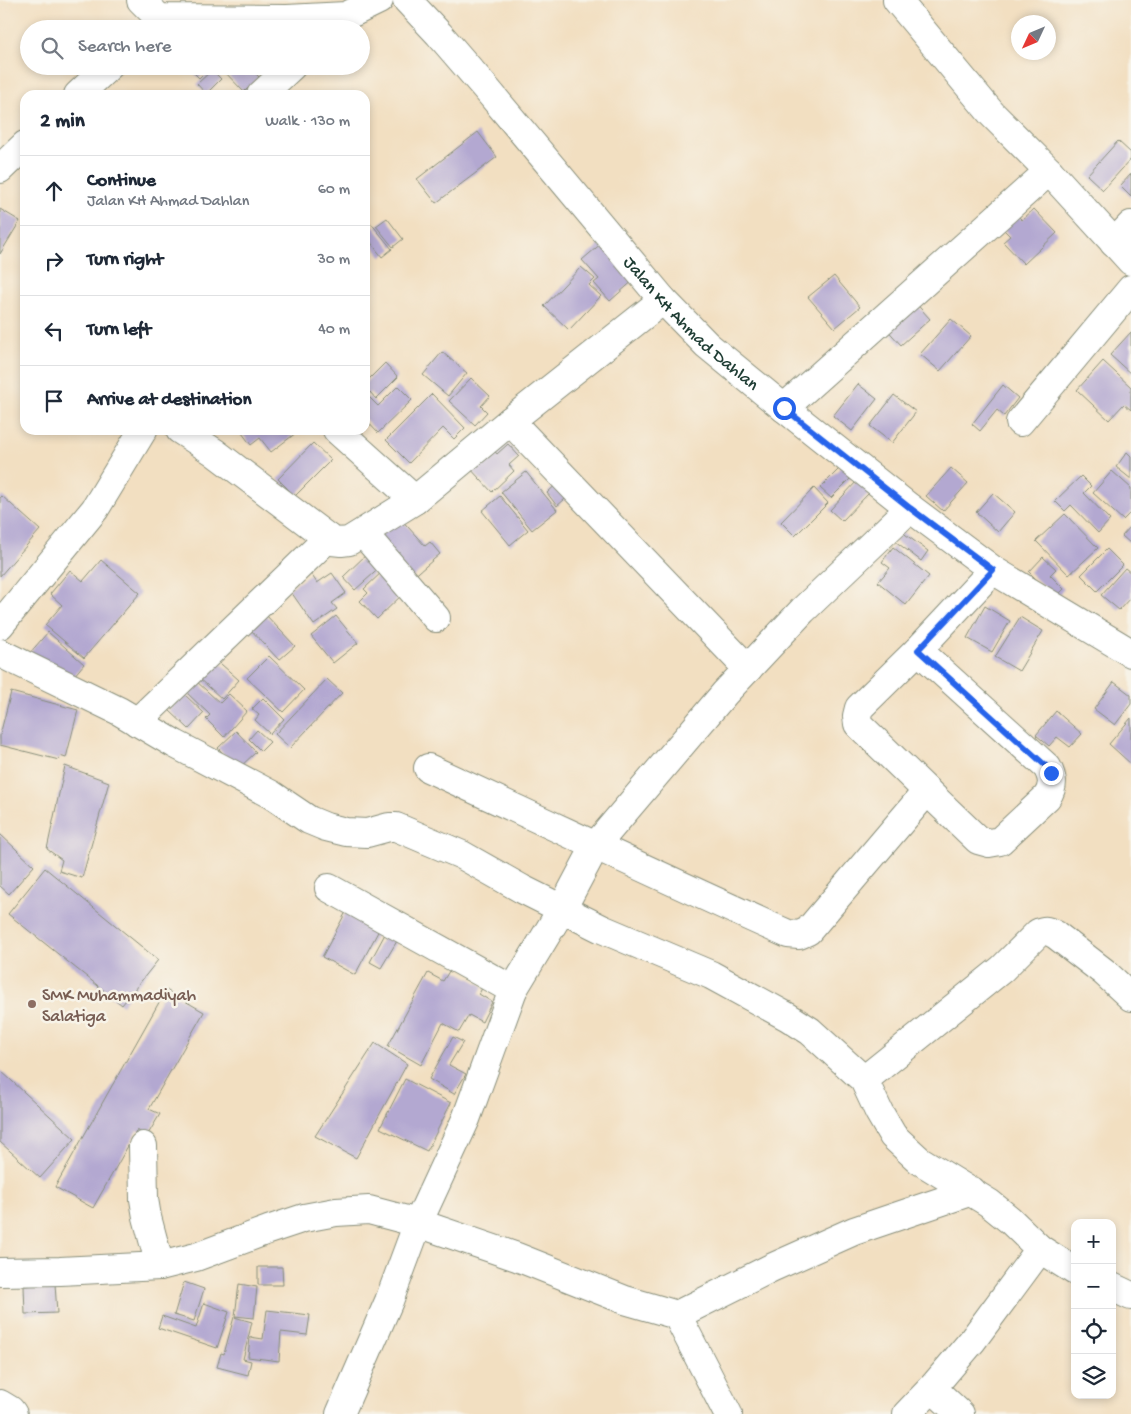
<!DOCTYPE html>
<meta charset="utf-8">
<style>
:root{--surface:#fff;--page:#f6f6f7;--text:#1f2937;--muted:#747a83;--line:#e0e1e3}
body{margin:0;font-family:"Gochi Hand",sans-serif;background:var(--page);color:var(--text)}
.controls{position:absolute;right:15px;bottom:15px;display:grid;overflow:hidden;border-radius:10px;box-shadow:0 2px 8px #0003}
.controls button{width:45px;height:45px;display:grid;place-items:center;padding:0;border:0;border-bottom:1px solid var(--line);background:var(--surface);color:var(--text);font:25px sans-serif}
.compass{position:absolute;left:1011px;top:15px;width:45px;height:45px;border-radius:50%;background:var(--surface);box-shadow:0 2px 8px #0003;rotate:226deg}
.stop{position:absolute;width:15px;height:15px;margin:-11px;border:4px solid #2563eb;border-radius:50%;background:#fff}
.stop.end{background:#2563eb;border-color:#fff;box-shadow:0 1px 5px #0008}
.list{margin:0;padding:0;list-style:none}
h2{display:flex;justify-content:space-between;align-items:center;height:65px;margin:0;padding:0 20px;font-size:21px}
h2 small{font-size:16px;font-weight:400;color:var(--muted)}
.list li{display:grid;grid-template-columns:32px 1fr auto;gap:15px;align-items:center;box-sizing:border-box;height:70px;padding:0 20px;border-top:1px solid var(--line)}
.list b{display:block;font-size:19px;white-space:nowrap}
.list p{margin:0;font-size:16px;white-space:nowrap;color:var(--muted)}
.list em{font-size:16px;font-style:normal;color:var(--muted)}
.icon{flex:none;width:28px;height:28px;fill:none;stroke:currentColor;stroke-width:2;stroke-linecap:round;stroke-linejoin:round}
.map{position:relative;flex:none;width:1131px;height:1414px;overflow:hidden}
.search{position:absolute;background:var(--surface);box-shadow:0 2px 8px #0003;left:20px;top:20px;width:350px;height:55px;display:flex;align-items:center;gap:12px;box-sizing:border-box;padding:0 18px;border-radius:28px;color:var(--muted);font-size:19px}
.panel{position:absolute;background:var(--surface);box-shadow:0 2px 8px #0003;left:20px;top:90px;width:350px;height:345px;border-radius:15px}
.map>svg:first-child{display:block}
.building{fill:#b3a8d1}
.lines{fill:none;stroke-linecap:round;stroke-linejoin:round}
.minor-casing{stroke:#888e7a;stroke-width:30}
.minor{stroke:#fff;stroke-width:28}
.route{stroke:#2563eb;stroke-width:6}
.education-dot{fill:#8d6e63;stroke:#f7f3e8;stroke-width:2}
.labels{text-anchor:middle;stroke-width:5;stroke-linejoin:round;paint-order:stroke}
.street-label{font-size:18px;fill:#1f3d34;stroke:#f7f3e8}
.education-label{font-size:18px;fill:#785e54;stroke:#f7f3e8;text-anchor:start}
</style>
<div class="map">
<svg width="1131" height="1414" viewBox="0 0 1131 1414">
<rect width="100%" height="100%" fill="#f7f3e8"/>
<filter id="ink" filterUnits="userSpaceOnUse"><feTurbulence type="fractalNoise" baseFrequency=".02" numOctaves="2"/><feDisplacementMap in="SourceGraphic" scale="10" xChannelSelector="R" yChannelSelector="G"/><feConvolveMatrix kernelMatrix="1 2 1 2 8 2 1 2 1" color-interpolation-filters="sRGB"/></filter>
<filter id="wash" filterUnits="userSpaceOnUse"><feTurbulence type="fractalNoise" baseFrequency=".0096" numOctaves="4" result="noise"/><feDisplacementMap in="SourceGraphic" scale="20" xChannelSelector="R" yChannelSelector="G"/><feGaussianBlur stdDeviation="1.12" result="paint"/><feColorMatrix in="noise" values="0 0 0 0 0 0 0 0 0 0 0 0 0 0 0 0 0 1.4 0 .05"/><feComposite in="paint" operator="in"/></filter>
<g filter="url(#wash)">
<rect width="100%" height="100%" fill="#f2dfc1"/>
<g id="blocks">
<g class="building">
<polygon points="187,66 211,66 199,78"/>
<polygon points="225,66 248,66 259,77 244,92 222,69"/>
<polygon points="212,70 221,79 206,94 197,84"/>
<polygon points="478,132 497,157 436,203 417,179"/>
<polygon points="1118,141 1131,153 1131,159 1103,190 1087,175"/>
<polygon points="1131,174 1131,197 1120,186"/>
<polygon points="0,209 20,221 0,254"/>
<polygon points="1034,209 1057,233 1024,264 1003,242 1010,236 1000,226 1014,212 1022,220"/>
<polygon points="387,218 403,239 393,247 376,226"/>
<polygon points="370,222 392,249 382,257 365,235 365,226"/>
<polygon points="603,242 635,279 610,301 594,283 599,279 582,260"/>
<polygon points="581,267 595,279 589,285 601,296 569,330 544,306"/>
<polygon points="834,276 860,307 835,328 808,297"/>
<polygon points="913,300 930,319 901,345 884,326"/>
<polygon points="951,319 971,336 940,371 920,354"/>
<polygon points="1131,332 1131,374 1110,355"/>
<polygon points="442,352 467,373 448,396 423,375"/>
<polygon points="1103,361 1131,387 1131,410 1124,404 1109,420 1077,390"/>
<polygon points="385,363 398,377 376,399 370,392 365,397 365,383"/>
<polygon points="471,378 490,396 481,406 487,412 475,425 449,401"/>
<polygon points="858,384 877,399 852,431 833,416"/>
<polygon points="1003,385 1018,398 1004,416 997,410 980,431 972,424"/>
<polygon points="398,386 412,400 378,433 365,419 365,400 369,397 378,406"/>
<polygon points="432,394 465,428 454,439 443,428 409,463 386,440"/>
<polygon points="894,395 916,412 892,443 870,426"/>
<polygon points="245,430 294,430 296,433 271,452 260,438 251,445 242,433"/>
<polygon points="313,443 331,460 295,496 278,479"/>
<polygon points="508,444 519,456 509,465 514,471 492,492 468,466 489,445 497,454"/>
<polygon points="1127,452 1131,456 1131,479 1116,467"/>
<polygon points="844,464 854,475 831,498 820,488"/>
<polygon points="951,468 968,483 943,511 926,496"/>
<polygon points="1112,471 1131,488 1131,512 1123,520 1093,493"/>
<polygon points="526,472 557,510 532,530 501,492"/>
<polygon points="1081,476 1091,486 1084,493 1110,520 1098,533 1071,505 1065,511 1055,501"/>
<polygon points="561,480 572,493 557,506 547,493"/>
<polygon points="857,481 869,493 842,521 830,510"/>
<polygon points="814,488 828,503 795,536 781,522"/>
<polygon points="993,493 1015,512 998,532 976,512"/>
<polygon points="2,496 40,530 0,576 0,498"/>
<polygon points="500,496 528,530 510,545 482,511"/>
<polygon points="1065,514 1098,548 1069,575 1036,541"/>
<polygon points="400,518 425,546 430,542 440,554 412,578 377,538"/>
<polygon points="1131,526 1131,544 1122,536"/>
<polygon points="902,532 928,551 921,561 895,541"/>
<polygon points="893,547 929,576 906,605 878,582 890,568 882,562"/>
<polygon points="1107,549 1123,565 1097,591 1081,575"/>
<polygon points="370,551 383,565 355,590 343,577"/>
<polygon points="1043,557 1056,569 1050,575 1064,589 1055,598 1029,572"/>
<polygon points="101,560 140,593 84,658 45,625 62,605 50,594 70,570 83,581"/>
<polygon points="1125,568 1131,573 1131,597 1119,610 1101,595"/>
<polygon points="385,569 406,591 377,619 360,601 368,593 364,589"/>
<polygon points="332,573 346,593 332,603 337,609 314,625 289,589 311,574 317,583"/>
<polygon points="985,606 1010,621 992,652 967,638"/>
<polygon points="265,614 295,646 279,660 250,629"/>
<polygon points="336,616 358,643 333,663 311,636"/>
<polygon points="1020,617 1043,631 1019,671 995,657"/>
<polygon points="48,632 84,664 69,682 29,654"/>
<polygon points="212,656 239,680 222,699 196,675"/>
<polygon points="269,656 304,690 283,712 247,678"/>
<polygon points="327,679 342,693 290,748 275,734"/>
<polygon points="195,680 220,703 229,694 247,711 224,737 206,719 210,715 185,691"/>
<polygon points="1114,682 1131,695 1131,704 1115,725 1094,709"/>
<polygon points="11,692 78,710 66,758 60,756 59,760 0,745 0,735"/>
<polygon points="184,694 204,713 189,729 169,710"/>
<polygon points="263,698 284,719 270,734 255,720 259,715 252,709"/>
<polygon points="1056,711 1082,734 1070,747 1057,737 1049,746 1036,735"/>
<polygon points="1131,718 1131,764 1109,744"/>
<polygon points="257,730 270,742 261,751 249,739"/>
<polygon points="236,731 256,752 238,769 218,748"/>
<polygon points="65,766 109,782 82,878 59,871 62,860 47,849"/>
<polygon points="0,834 34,866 9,894 0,886"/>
<polygon points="45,868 158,960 122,1005 8,914"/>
<polygon points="347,910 380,928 355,975 322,957"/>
<polygon points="385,934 397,941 381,968 370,962"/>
<polygon points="451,968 483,986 479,994 492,1002 482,1022 469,1015 459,1032 443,1023 421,1065 388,1046 428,973 443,981"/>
<polygon points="166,990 204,1012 149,1109 160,1114 147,1136 137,1130 93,1208 55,1187"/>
<polygon points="453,1037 463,1042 449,1065 466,1074 454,1094 429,1079"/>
<polygon points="375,1043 407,1064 356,1158 315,1136"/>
<polygon points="0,1070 75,1139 40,1178 0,1142"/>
<polygon points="405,1079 451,1103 427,1151 380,1128"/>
<polygon points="258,1267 282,1267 283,1285 258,1285"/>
<polygon points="184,1282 204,1289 194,1321 174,1315"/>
<polygon points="55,1284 57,1313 25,1314 24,1286"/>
<polygon points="239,1284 257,1287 254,1318 235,1316"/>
<polygon points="204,1303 229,1312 217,1348 158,1328 162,1316 196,1328"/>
<polygon points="267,1310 310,1315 307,1335 281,1332 279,1361 248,1357 250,1337 263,1339"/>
<polygon points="234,1317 252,1322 243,1359 251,1361 248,1375 217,1367 221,1353 224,1354"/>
</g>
</g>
</g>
<g filter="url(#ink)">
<use href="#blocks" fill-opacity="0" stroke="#888e7a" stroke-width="1"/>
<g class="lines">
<g class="minor-casing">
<g id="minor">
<polyline points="141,0 159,18 287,19 346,16 379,0"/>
<path id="s1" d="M407,0l32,34 50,58 174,208 44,45 77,63 126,100 83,62 138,83"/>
<polyline points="897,0 992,114 1049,171 1131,261"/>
<polyline points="78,95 109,66"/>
<polyline points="261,95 292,66"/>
<polyline points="0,169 25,145"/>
<polyline points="1114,243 1131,225"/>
<polyline points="784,408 1049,171"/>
<polyline points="510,421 748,669"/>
<polyline points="1020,422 1131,289"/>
<polyline points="180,430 214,452 332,541 341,542 349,541 415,500 510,421 663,300"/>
<polyline points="337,430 415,500"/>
<polyline points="910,508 803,610 725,693 596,845 562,909 602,929 711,975 788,1017 810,1031 864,1080 879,1112 893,1136 919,1160 989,1203 1010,1220 1040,1249 972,1341 932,1388 960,1414"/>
<polyline points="363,533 436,618"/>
<polyline points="0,625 95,509 143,430"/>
<polyline points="918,650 859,708 857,716 858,724 927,791"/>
<polyline points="0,653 119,711 175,744 272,795 309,820 326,827 346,832 367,833 389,827 396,827 462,855 522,889 562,909 513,990 466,1119 418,1223 389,1301 340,1414"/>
<polyline points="137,722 328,538"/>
<path d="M428,768c120,55 239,112 360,166l11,1 9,-4 119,-140 51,49 11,3 11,-2 47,-44c7,-11 6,-19 0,-30l-129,-117 75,-80"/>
<polyline points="329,888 513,990"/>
<path d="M864,1080l138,-111 36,-36c8,-4 11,-2 18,2l48,37 27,25"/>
<polyline points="143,1146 144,1199 147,1217 160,1266"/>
<polyline points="1040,1249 1075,1271"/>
<polyline points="0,1272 60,1271 160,1266 196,1257 268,1230 304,1218 336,1212 369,1210 418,1223 517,1257 625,1300 677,1315 728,1414"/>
<polyline points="1112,1287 1131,1296"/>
<polyline points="677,1315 771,1268 854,1231 972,1191"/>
<polyline points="0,1404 10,1410 13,1414"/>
<polyline points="907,1414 932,1388"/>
</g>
</g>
<use href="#minor" class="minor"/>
</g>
</g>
<g class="lines" filter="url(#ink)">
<polyline class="route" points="784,408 910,508 993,570 918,650 1047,767 1051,773"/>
</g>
<circle class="education-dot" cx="32" cy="1004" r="5"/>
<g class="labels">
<g class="street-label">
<text dy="6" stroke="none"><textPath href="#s1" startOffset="431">Jalan KH Ahmad Dahlan</textPath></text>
</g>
<g class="education-label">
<text x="42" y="1000">SMK Muhammadiyah<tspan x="42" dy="21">Salatiga</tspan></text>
</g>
</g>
</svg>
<div class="controls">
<button>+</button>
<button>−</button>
<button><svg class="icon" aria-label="locate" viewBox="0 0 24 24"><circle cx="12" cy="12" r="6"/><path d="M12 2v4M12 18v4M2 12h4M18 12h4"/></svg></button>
<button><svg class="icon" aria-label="layers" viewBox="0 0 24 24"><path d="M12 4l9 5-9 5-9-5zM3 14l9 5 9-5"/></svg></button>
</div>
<svg class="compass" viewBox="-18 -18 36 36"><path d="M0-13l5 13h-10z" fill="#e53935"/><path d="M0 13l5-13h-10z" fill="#747a83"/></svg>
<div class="stop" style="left:784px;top:408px"></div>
<div class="stop end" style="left:1051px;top:773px"></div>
<div class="search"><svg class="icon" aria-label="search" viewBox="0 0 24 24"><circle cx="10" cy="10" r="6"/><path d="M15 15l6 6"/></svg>Search here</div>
<section class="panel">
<h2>2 min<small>Walk · 130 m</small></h2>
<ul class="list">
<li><svg class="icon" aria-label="ahead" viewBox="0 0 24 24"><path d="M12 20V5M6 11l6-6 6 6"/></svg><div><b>Continue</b><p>Jalan KH Ahmad Dahlan</p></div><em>60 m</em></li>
<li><svg class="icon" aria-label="right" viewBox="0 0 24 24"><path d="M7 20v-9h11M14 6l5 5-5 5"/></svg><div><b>Turn right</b></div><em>30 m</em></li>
<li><svg class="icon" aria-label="left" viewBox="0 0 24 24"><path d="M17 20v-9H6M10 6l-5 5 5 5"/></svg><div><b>Turn left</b></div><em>40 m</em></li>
<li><svg class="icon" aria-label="arrive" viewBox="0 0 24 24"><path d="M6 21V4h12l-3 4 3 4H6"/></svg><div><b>Arrive at destination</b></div></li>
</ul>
</section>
</div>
